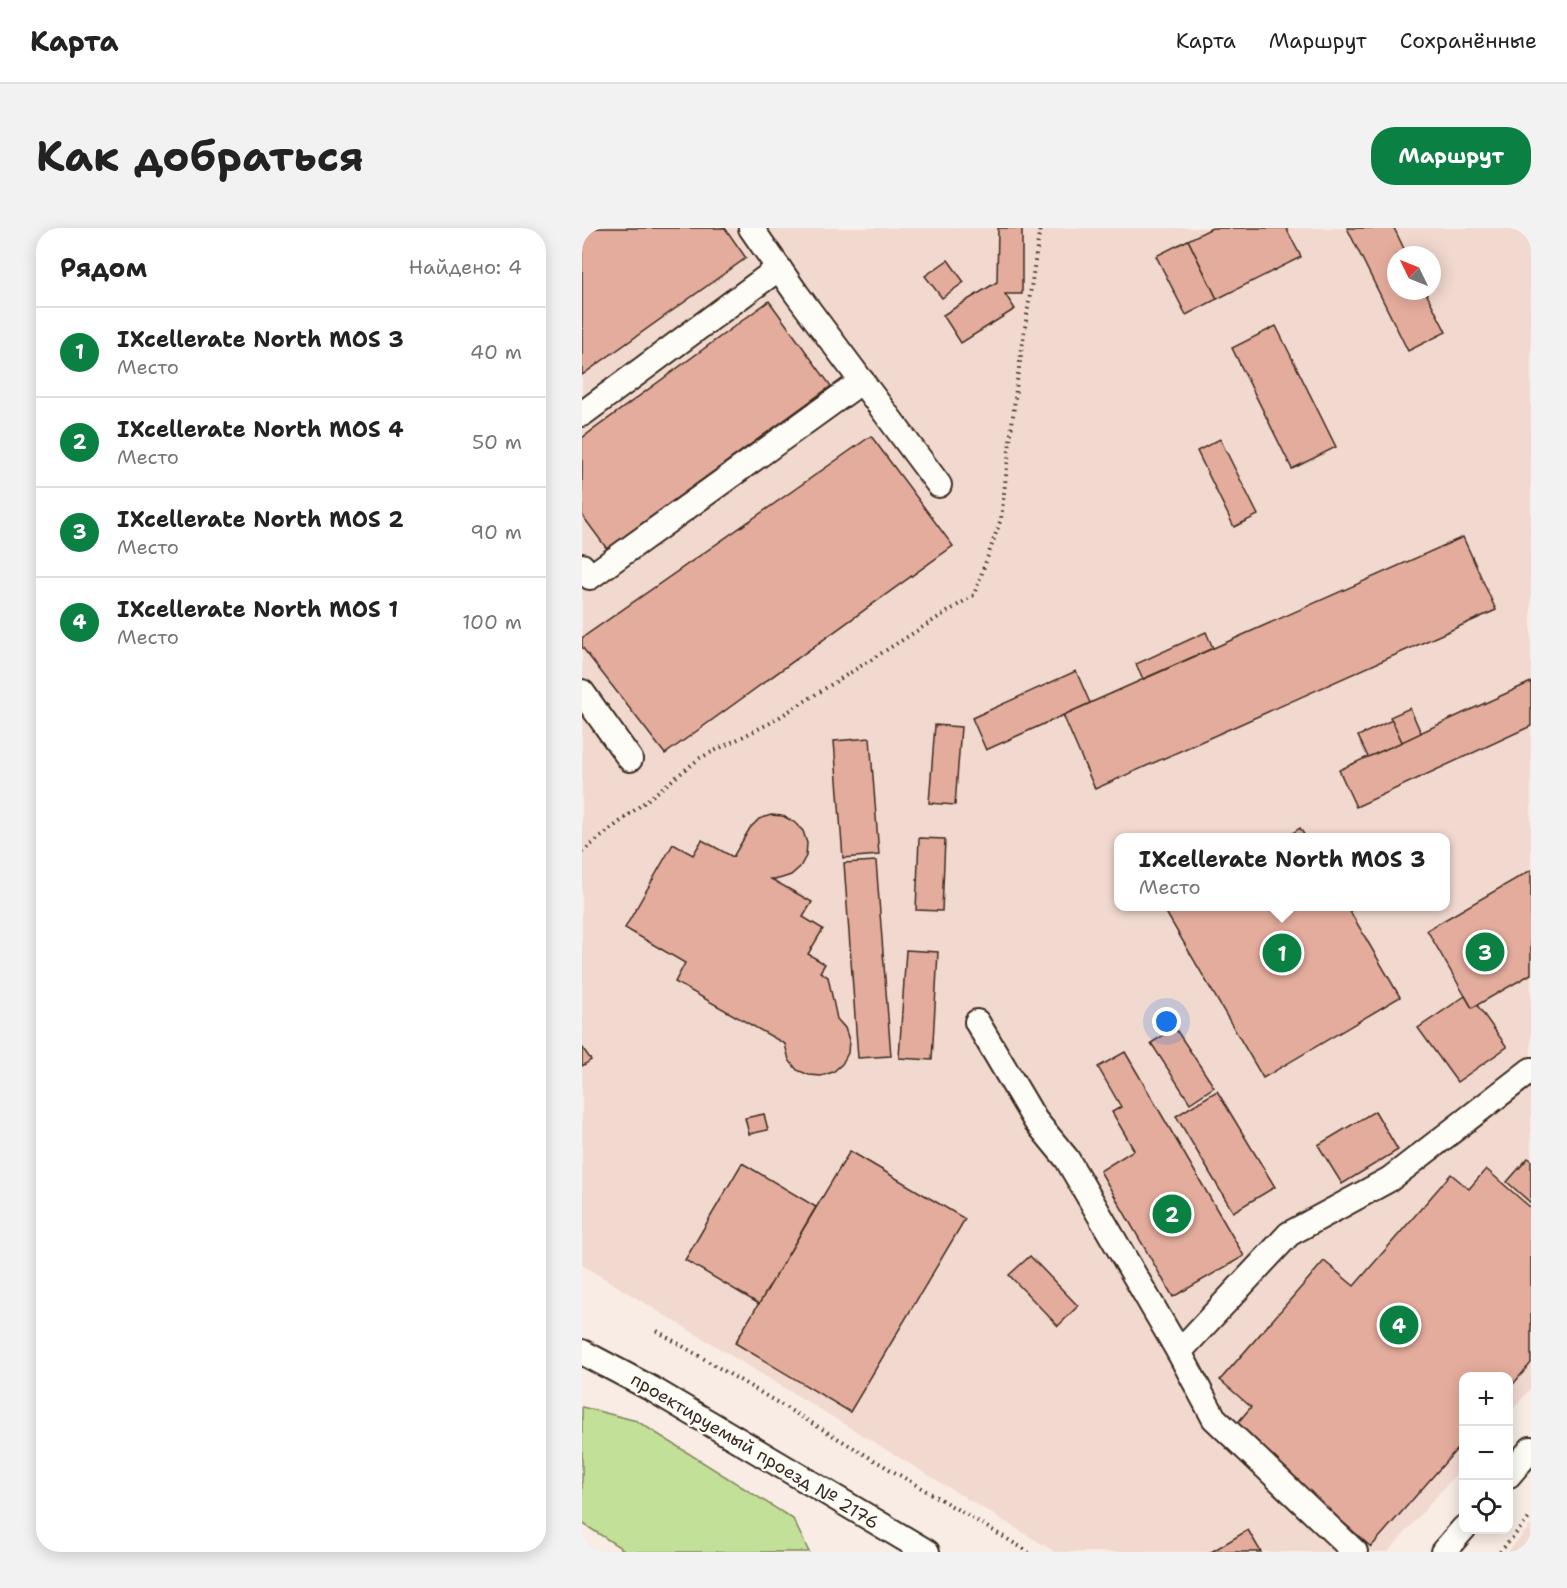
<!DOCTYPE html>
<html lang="ru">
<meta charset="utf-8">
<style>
:root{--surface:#fff;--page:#f2f2f2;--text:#222;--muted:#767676;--line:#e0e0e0;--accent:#0b8043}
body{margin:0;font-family:"Shantell Sans",sans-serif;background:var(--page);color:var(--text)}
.controls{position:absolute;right:18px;bottom:18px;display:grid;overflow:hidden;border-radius:12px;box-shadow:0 3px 15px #0003}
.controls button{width:54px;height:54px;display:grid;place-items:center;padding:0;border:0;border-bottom:2px solid var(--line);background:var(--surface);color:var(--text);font:30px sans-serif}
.compass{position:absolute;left:805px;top:18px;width:54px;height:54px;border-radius:50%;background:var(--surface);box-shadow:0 3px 15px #0003;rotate:313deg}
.you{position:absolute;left:585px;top:794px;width:21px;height:21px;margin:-15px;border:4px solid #fff;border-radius:50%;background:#1a73e8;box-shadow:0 0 0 9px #1a73e833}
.badge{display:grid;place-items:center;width:39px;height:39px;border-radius:50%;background:var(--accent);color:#fff;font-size:20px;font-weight:700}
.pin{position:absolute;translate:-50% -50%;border:3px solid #fff;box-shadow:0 2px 6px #0006}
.popup{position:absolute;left:532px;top:605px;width:336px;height:78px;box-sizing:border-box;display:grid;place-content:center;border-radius:12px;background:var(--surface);filter:drop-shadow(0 2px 4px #0005);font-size:20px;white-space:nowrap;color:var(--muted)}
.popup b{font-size:22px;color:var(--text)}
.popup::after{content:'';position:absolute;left:50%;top:100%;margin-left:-12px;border:12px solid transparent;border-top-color:var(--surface)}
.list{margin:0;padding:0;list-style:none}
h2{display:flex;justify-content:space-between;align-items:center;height:78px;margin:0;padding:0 24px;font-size:26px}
h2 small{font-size:20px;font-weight:400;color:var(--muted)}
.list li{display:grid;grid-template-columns:39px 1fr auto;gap:18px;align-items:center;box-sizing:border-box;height:90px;padding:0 24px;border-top:2px solid var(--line)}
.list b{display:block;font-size:22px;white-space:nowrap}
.list p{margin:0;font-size:20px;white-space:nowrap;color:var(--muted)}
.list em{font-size:20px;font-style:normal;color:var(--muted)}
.icon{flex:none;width:33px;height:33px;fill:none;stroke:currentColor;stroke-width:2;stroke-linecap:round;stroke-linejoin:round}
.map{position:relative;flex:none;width:949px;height:1324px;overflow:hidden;border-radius:24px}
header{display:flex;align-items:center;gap:36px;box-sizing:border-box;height:84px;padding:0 30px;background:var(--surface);border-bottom:2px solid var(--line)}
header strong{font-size:28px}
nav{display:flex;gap:33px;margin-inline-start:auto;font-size:21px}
.intro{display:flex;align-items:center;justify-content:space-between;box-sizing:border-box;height:144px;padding:0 36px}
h1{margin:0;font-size:42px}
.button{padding:15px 27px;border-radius:24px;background:var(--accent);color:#fff;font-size:21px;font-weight:700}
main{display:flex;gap:36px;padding:0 36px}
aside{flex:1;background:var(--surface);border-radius:24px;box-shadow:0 3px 15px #0003}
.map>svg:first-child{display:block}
.built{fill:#f2d9cf;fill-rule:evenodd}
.green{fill:#c2e097;stroke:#7e855a;stroke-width:1.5}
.building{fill:#e4ac9c;stroke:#3b2a1e;stroke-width:1.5}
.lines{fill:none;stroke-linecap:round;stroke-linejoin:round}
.minor-casing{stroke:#3b2a1e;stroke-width:28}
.path{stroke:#3b2a1e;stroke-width:4;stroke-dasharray:1.5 4.5;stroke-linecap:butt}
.minor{stroke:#fdfcf7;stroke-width:24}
.rail{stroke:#3b2a1e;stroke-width:4.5;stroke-dasharray:9 4.5;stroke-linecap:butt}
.labels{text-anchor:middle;stroke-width:4.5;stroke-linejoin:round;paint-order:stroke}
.street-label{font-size:18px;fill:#3b2a1e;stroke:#fdfcf7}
</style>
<header>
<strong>Карта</strong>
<nav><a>Карта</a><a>Маршрут</a><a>Сохранённые</a></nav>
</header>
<div class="intro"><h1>Как добраться</h1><a class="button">Маршрут</a></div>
<main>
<aside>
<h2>Рядом<small>Найдено: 4</small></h2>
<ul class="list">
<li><span class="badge">1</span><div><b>IXcellerate North MOS 3</b><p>Место</p></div><em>40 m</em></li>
<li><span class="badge">2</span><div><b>IXcellerate North MOS 4</b><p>Место</p></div><em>50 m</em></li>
<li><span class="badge">3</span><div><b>IXcellerate North MOS 2</b><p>Место</p></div><em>90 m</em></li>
<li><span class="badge">4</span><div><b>IXcellerate North MOS 1</b><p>Место</p></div><em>100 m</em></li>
</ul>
</aside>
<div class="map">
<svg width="949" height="1324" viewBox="0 0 949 1324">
<rect width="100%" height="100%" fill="#f8ece5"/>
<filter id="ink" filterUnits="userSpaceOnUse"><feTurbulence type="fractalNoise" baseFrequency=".0167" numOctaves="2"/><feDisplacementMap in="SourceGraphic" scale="12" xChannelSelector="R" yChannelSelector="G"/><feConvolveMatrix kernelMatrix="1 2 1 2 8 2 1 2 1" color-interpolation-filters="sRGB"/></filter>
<g filter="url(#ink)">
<g class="built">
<path d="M0,0h949v1160l-22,26v-38h-45l-1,90 -75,86h-333l-473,-287zM814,27h36v36h-36zM536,610h328v68h-328z"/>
<polygon points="949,1297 949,1324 926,1324"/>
</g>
<polygon class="green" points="0,1179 55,1193 211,1291 227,1324 45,1324 0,1295"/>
<g class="building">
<polygon points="0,0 143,0 164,30 0,147"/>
<polygon points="416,0 440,0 440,66 423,66 433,81 379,115 361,87 415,54"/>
<polygon points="630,0 704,0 719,29 635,71 606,12"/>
<polygon points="765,0 812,0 825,27 814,27 814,63 843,63 864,104 826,123"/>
<polygon points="606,12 635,71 604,87 574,28"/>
<polygon points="366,32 382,54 360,70 343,48"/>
<polygon points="187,73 249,158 25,321 0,287 0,210"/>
<polygon points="694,98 754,219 710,241 650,120"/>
<polygon points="289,208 371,318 83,526 0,419 0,410"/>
<polygon points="638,211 676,287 652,299 615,223"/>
<polygon points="881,309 914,382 513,561 481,487"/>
<polygon points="624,404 631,420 561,451 554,436"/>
<polygon points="494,443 508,475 404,522 390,490"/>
<polygon points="949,454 949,498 774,579 757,542"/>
<polygon points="828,480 839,505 820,514 808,489"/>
<polygon points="810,492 820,514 786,529 776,508"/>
<polygon points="353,497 379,499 373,577 347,575"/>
<polygon points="288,510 297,627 261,630 252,513"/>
<polygon points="189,587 201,588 212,594 221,603 225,615 224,628 218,639 209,647 197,651 189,651 230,674 221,689 241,701 226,726 243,736 238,744 246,749 255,791 263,800 267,812 266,825 260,836 251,844 239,848 227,847 215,842 207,832 203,816 93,754 103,735 43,700 91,616 111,627 120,612 151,629 168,600 177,591"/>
<polygon points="718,600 724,610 703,610"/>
<polygon points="337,610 363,611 360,683 334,682"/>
<polygon points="294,633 309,828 276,830 262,635"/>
<polygon points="949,642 949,746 890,780 845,702"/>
<polygon points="586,678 765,678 818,769 681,850 582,681"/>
<polygon points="324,722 356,724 350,832 317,830"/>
<polygon points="883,768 890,780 895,777 925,819 875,854 836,800"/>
<polygon points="593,800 632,859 608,875 569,815"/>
<polygon points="0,819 9,832 0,838"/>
<polygon points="543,824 662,1028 591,1069 518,943 552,922 530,884 539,879 516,839"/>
<polygon points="635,863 693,959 651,984 594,888"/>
<polygon points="793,883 816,922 760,956 736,917"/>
<polygon points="182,886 186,902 167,906 163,890"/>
<polygon points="268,923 383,991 268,1184 153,1115"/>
<polygon points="946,930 949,932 949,975 925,954"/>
<polygon points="160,935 234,979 177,1076 103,1032"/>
<polygon points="904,941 949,980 949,1135 927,1161 927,1148 882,1148 882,1213 789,1319 652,1199 669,1179 638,1152 742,1033 772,1058 869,946 887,961"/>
<polygon points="448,1028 496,1078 476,1098 427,1047"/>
<polygon points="666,1302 679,1324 629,1324"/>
</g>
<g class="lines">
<g class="minor-casing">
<g id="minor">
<polyline points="169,0 214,65 357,257"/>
<polyline points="0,186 197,40"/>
<polyline points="0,338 8,349 280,153"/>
<polyline points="0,464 48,531"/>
<polyline points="395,794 453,892 485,931 597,1124 632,1190 773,1324"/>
<polyline points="0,1124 70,1161 345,1324"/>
<polyline points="597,1124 707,1006 808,951 949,842"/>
<polyline points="927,1247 949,1221"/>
<polyline points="861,1324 882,1300"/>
</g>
</g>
<g class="path">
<polyline points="0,624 118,530 188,495 392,367 419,291 435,153 458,0"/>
<polyline points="75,1103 447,1324"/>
<polyline points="918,1324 949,1288"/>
</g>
<use href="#minor" class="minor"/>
<polyline class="rail" points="0,1319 8,1324"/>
</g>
</g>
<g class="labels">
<g class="street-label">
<text transform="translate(173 1223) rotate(31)" y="6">проектируемый проезд № 2176</text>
</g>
</g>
</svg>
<div class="controls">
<button>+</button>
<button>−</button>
<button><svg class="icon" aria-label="locate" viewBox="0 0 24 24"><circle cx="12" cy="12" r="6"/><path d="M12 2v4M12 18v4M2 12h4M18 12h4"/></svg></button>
</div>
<svg class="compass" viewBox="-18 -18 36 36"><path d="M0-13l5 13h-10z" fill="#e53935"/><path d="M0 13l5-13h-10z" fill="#767676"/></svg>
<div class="you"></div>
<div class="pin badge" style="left:700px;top:725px">1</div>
<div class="popup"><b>IXcellerate North MOS 3</b>Место</div>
<div class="pin badge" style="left:590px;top:986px">2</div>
<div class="pin badge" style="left:903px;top:724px">3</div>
<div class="pin badge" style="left:817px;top:1097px">4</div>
</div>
</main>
